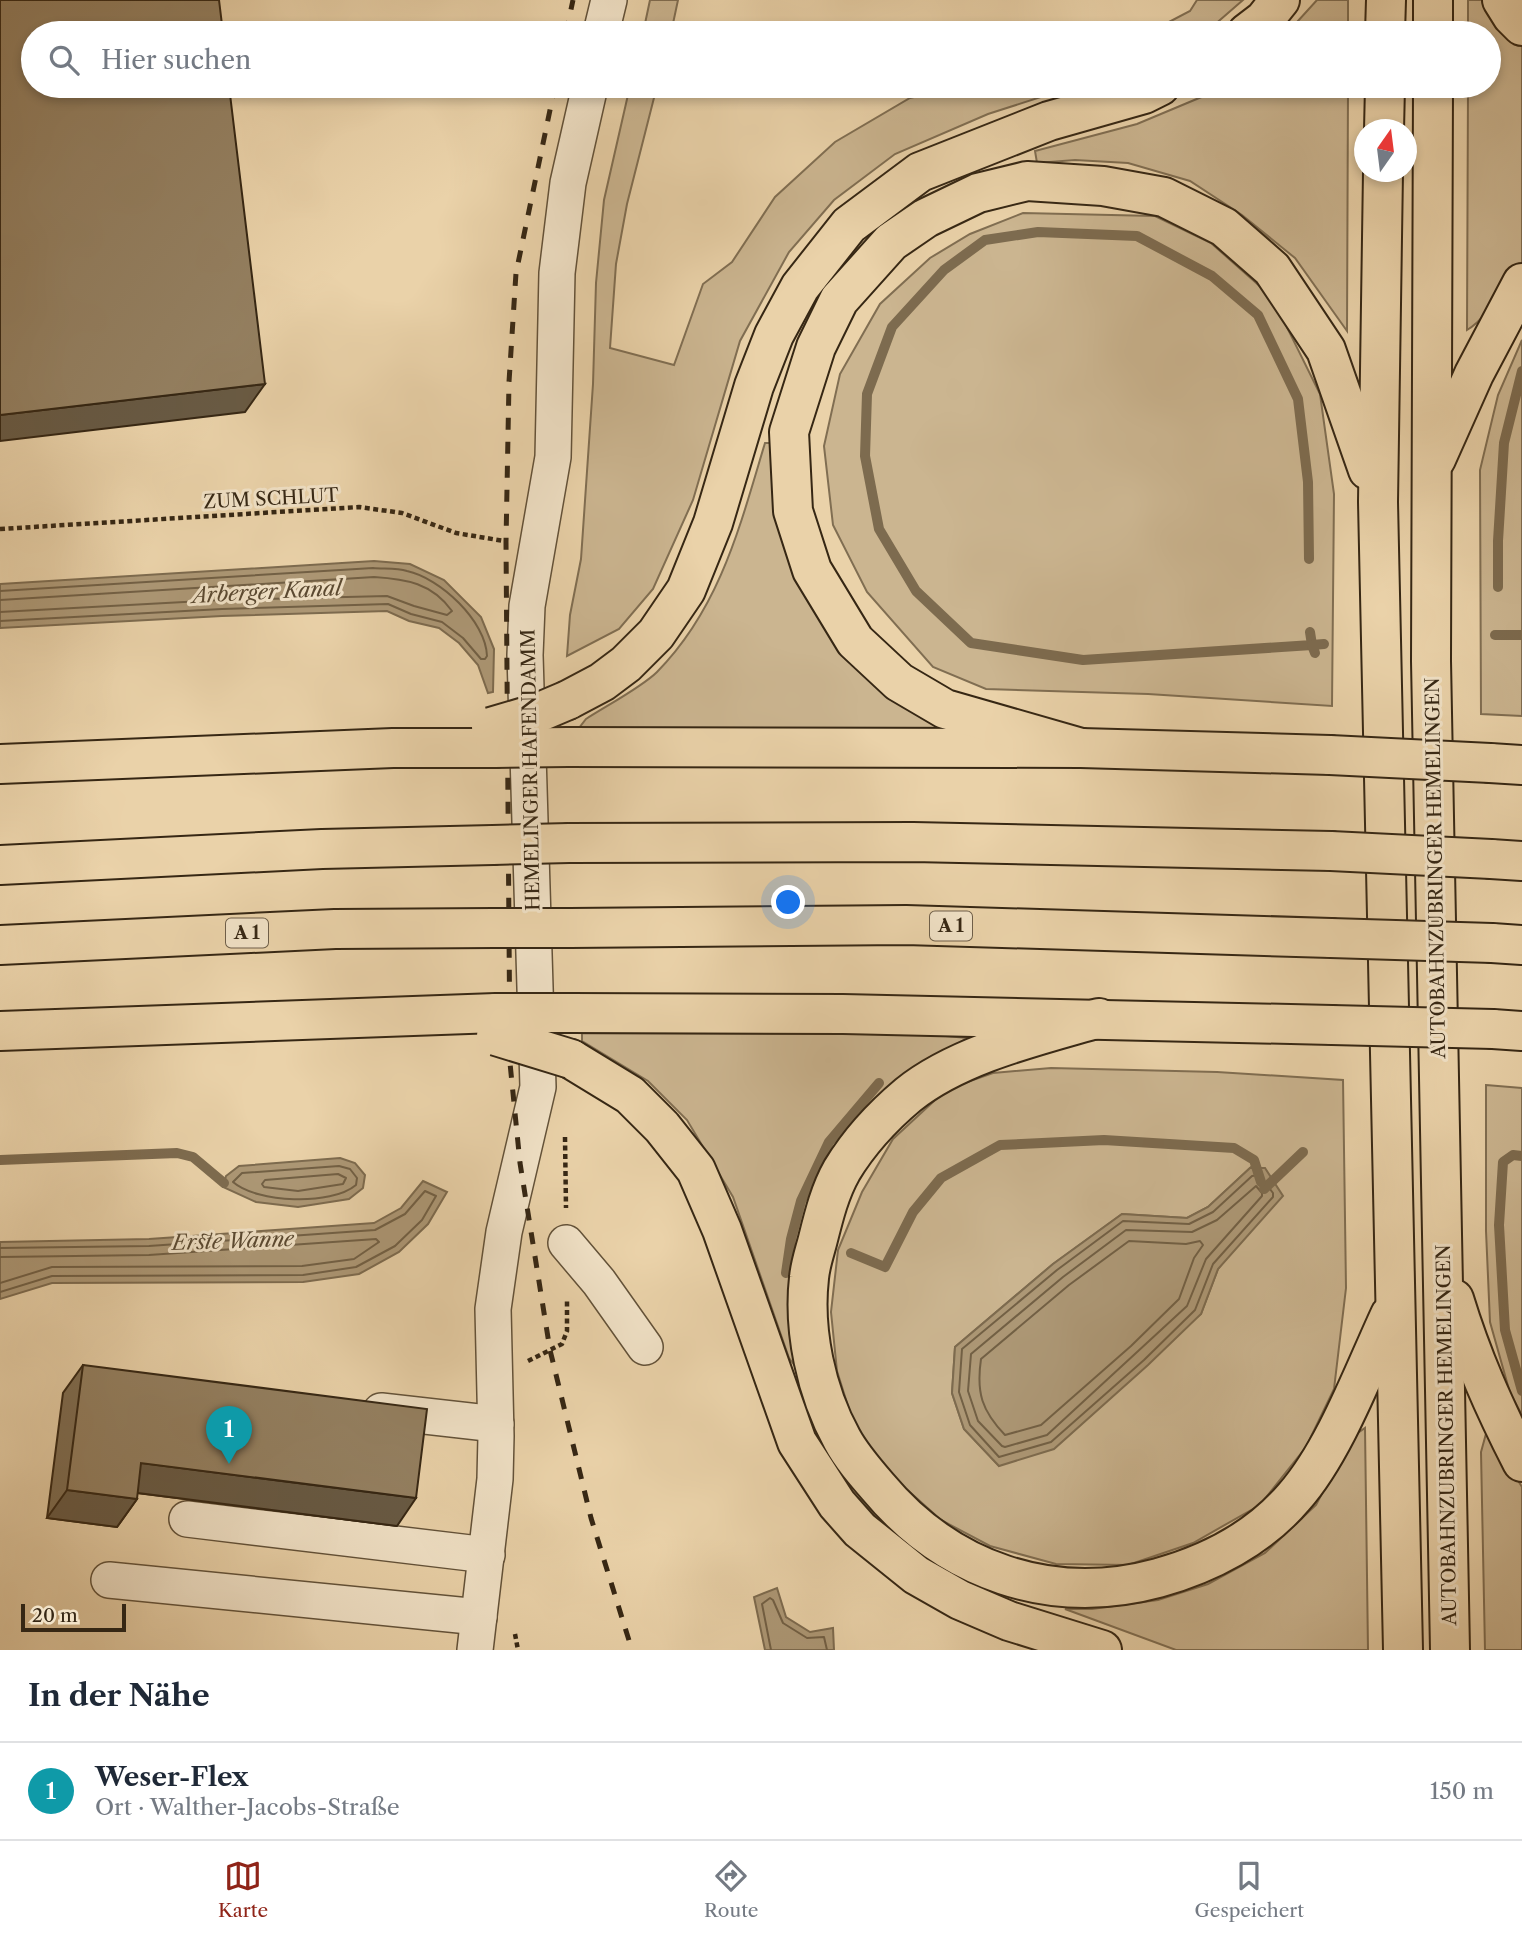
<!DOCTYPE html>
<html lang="de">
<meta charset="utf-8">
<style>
:root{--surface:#fff;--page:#f6f6f7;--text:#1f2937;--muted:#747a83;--line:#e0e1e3;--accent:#8f2418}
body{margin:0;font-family:"Libre Caslon Text",serif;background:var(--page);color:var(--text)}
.compass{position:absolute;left:1354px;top:119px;width:63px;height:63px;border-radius:50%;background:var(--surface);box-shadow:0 4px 10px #0003;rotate:14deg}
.scale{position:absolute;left:21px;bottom:18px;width:105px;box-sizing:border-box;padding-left:7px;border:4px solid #362714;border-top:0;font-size:19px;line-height:24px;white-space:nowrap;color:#362714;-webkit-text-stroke:5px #f1e2c7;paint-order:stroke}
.you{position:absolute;left:789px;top:903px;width:24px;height:24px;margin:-18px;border:5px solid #fff;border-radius:50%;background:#1a73e8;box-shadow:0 0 0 10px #1a73e833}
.badge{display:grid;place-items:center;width:46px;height:46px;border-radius:50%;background:var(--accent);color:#fff;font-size:23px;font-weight:700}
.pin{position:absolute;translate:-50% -58px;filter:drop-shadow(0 2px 4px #0008)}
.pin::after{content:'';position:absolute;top:37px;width:24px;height:21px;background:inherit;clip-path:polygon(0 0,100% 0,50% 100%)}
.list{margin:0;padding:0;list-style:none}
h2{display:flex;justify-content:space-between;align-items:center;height:91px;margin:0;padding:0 28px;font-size:30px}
h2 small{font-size:23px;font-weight:400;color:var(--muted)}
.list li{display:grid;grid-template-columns:46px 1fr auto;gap:21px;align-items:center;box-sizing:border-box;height:98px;padding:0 28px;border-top:2px solid var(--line)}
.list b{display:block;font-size:26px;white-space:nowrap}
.list p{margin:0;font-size:23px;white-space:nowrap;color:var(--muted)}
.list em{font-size:23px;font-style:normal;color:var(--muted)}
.icon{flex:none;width:38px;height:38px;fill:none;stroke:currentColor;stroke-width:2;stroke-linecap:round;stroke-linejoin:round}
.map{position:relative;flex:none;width:1522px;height:1650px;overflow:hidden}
.search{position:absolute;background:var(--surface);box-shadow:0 4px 10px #0003;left:21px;right:21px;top:21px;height:77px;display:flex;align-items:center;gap:18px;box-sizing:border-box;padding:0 24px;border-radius:38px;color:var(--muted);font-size:26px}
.sheet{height:189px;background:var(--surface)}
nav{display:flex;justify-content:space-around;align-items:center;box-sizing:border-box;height:98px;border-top:2px solid var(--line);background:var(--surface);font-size:19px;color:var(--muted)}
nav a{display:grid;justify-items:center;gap:4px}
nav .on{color:var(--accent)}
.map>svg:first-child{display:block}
.green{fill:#cbb590;stroke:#806e52;stroke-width:2;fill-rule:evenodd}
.water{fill:#ad9876;stroke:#7d6b4f;stroke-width:2}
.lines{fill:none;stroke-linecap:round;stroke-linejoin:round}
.shore{stroke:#726045;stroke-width:2}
.stream{stroke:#7d6b4f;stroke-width:10}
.minor-casing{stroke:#635239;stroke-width:38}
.highway-casing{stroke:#362714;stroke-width:42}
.path{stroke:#362714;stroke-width:4.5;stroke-dasharray:5 3.5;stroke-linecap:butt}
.minor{stroke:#f1e2c7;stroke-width:35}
.highway{stroke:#ead2a9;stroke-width:38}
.rail{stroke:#362714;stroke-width:5;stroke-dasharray:12 12;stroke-linecap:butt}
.highway-bridge-casing{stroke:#362714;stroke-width:42;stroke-linecap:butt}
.highway-bridge{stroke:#ead2a9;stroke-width:38}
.wall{fill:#7f6e53;stroke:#362714;stroke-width:2}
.shaded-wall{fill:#685a44;stroke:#362714;stroke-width:2}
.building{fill:#948061;stroke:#362714;stroke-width:2}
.labels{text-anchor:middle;stroke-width:6;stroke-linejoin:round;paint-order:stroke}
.shield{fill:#f1e2c7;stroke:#6e5f4a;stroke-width:2}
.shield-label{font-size:18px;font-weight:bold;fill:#362714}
.street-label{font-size:19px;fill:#362714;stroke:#f1e2c7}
.water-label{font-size:21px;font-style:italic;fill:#5a4931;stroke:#f1e2c7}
</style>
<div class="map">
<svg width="1522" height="1650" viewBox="0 0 1522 1650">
<rect width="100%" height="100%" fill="#ead2a9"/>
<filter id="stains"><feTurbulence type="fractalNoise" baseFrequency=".00286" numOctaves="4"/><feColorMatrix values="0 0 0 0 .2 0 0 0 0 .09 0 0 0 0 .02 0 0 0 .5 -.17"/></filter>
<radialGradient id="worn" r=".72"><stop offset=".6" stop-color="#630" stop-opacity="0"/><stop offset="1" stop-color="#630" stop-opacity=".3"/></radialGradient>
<g class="green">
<polygon points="650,0 678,0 671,33 643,33"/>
<polygon points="1197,0 1243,0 1205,33 1148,33 1190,11"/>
<polygon points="1317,0 1348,0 1348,33 1287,33"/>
<path d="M1468,0h19l35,44v219c-20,20 -31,53 -55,67l1,-244h21v-53h-21z"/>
<polygon points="630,86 657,86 627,204 616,264 610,348 674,365 703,284 732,262 775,197 835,142 910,98 958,86 1075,86 988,114 895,154 834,200 789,252 740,341 693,500 653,589 619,629 567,656 570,615 581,559 593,384 596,283 604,200"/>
<polygon points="1221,86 1348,86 1347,331 1295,258 1242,215 1190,181 1128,163 1075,160 1037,163 1035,151 1137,124 1211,93"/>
<polygon points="1023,213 1155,216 1211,243 1272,297 1320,394 1334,494 1332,706 1148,694 986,689 933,667 867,592 833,525 824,446 840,374 880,304 930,258 970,234"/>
<polygon points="1522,340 1522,716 1481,714 1480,470 1498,395"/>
<path d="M765,443h11l3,69 157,210 2,7 -359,-1 7,-9c20,-13 56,-32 71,-47 63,-64 83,-146 108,-229z"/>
<polygon points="582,1033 925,1034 967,1038 927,1061 834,1151 804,1216 793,1291 799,1371 789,1358 733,1197 687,1120 648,1081 582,1041"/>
<path d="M1051,1068l166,4 126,8 3,208 -12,101 -28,58 -46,58 -67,38 -65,22 -72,-1 -66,-18 -49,-26 -67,-60 -21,-38 -16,-51 -6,-59 7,-62 24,-58 31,-53 54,-50 46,-16zM1250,1168l-12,76 -20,25 -17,45 -202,152 -35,-37 -12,-36 3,-46 98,-83 69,-50 65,4 21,-11z"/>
<polygon points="1486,1085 1522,1088 1522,1415 1510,1393 1490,1322 1486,1231"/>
<polygon points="1365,1428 1368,1650 1176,1650 1065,1609 1092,1609 1158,1600 1208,1584 1265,1553 1316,1505 1352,1437"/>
<polygon points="1487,1430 1522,1487 1522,1650 1485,1650 1481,1452"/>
</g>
<g class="water">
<polygon points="374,561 410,564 444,580 481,617 494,649 493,692 488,693 478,665 459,643 439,628 409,621 387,611 222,616 0,628 0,584"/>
<polygon points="340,1158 355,1163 365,1175 363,1188 349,1199 298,1207 256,1202 223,1187 226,1176 239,1166"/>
<polygon points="1250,1168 1265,1168 1283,1196 1218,1269 1201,1314 1148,1365 1054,1449 999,1466 964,1429 952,1393 955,1347 1053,1264 1122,1214 1187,1218 1208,1207"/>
<polygon points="423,1181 447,1192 428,1224 399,1252 359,1274 303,1282 52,1283 0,1299 0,1242 149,1239 374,1223 401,1208"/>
<polygon points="777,1588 786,1617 810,1632 833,1628 834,1650 765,1650 754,1597"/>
</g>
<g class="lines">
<g class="shore">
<path d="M0,591l373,-23c11,1 24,0 34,3 33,7 79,50 80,85l-2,3h-4l-18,-21 -21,-16 -31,-8 -23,-10 -166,5 -222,12"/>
<path d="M0,600l374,-23c32,2 58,6 78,34l-5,4 -33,-9 -27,-10 -166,4 -221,12"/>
<path d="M339,1166l11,3 7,9 -1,7c-25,21 -99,18 -123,-3l9,-9z"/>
<polygon points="338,1174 346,1178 343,1184 298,1191 264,1187 262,1184 265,1180"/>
<polygon points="1259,1175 1273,1193 1273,1197 1213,1264 1195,1310 1144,1360 1051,1442 999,1457 970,1425 959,1392 962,1349 1057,1270 1123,1221 1189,1224 1213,1212 1252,1176"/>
<polygon points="1256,1186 1262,1193 1262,1196 1206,1259 1187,1306 1047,1435 1005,1447 1002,1446 978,1421 968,1391 971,1354 1063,1277 1126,1230 1192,1232 1217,1220"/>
<path d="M1129,1241l57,3 14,-3 3,4 -9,13 -15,41 -48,47 -90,79 -36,10c-23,-24 -29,-42 -24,-76l88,-74z"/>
<polyline points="0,1248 149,1246 375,1230 405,1214 425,1191 436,1196 422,1220 395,1246 356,1267 303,1275 52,1276 0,1292"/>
<polyline points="0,1257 149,1255 376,1239 379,1242 354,1259 302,1266 52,1267 0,1283"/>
<polyline points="771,1650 762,1604 770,1598 773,1600 783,1623 807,1638 824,1637 827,1650"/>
</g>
<g class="stream">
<polyline points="1309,559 1308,482 1298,399 1258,315 1212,276 1137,236 1038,232 985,240 944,270 892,327 867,394 865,456 879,529 916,591 971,643 1083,660 1312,645 1310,632"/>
<polyline points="1498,587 1498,541 1504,443 1522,371"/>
<polyline points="1495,635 1522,635"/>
<polyline points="1315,653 1312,645 1324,644"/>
<polyline points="1522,1156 1513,1155 1503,1162 1499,1225 1505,1330 1522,1391"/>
<polyline points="0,1160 177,1153 193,1157 224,1183"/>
<polyline points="1264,1189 1303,1152"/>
<polyline points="851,1253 885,1267 913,1212 941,1178 1000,1145 1104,1140 1234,1148 1254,1160 1261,1182"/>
<polyline points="786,1273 791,1239 801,1201 829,1142 879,1083"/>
</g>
<g class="minor-casing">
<g id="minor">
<polyline points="601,33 609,0"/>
<polyline points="566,1243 599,1282 645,1347"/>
<polyline points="381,1411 496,1424"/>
<polyline points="187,1519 487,1555"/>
<polyline points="109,1580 479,1617"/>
<polyline points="475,1650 495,1479 496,1436 493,1309 504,1232 538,1087 525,655 527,606 553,457 557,273 568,183 590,86"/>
</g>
</g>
<g class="highway-casing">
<g id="highway">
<polyline points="1502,0 1512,16 1522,26"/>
<polyline points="1247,33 1264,20 1280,0"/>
<polyline points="1385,33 1386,0"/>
<polyline points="1433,33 1433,0"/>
<polyline points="1433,86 1431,661 1450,1650"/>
<polyline points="1384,130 1385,86"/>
<polyline points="1383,172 1378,502 1403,1650"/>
<polyline points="1436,459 1474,374 1522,283"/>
<polyline points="568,700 602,682 626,664 656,634 686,590 713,523 754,386 774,335 800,287 849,225 920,172 1049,121 1144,94 1160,86"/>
<polyline points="568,747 1081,748 1330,755"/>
<polyline points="1081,748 945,709 899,682 855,641 812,570 793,511 789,432 816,347 839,300 891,242 926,218 978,193 1027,181 1103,186 1164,197 1224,227 1272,269 1326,350 1368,470"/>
<polyline points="1490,763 1522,765"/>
<polyline points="0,764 393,748 495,748"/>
<polyline points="569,843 913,842 1331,851"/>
<polyline points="1491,859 1522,861"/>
<polyline points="0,865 322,849 493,845"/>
<polyline points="570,928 906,925 1331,938"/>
<polyline points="1492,943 1522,945"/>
<polyline points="0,945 335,929 494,928"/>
<polyline points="571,1013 843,1014 1332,1025"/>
<path d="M1099,1018c-62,18 -140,36 -191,77 -25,21 -49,47 -66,75 -12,21 -18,45 -24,69 -3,12 -8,26 -9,39 -6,52 7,114 33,161 9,17 23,33 36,48 70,84 173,120 280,91 51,-14 101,-40 136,-81 40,-45 70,-126 96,-182"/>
<polyline points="1493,1029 1522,1031"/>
<polyline points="0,1031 496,1013"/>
<polyline points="571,1059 630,1095 662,1127 696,1170 722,1230 797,1442 837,1504 860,1530 916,1575 960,1600 1009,1621 1102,1650"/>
<path d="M1454,1299c18,59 40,108 68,163"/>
</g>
</g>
<g class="path">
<polyline points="0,529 359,507 402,513 456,533 504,541"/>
<polyline points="565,1137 566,1208"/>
<polyline points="528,1361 562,1344 567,1331 567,1301"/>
<polyline points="515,1634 518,1650"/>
</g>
<use href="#minor" class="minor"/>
<use href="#highway" class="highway"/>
<g class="rail">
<polyline points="566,33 573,0"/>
<polyline points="555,86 516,273 509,382 506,542 510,1063 520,1163 550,1350 591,1518 632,1650"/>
</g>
<g class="highway-bridge-casing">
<g id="highway-bridge">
<polyline points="491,727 535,714 568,700"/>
<polyline points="495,748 568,747"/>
<polyline points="1330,755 1490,763"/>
<polyline points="493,845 569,843"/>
<polyline points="1331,851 1491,859"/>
<polyline points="494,928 570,928"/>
<polyline points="1331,938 1492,943"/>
<polyline points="496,1013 571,1013"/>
<polyline points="1332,1025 1493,1029"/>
<polyline points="496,1036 571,1059"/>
</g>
</g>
<use href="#highway-bridge" class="highway-bridge"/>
</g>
<polygon class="wall" points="83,1365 397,1526 137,1493 137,1499 117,1527 47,1518 63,1393"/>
<g class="shaded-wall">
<polygon points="265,384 245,412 0,441 0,415"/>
<polygon points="141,1463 416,1498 397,1526 122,1491"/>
<polygon points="67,1490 137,1499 117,1527 47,1518"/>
</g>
<g class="building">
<polygon points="0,0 219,0 223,33 33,33 33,86 229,86 265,384 0,415"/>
<polygon points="83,1365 427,1409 416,1498 141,1463 137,1499 67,1490"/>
</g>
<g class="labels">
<g class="shield">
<rect x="930" y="911.5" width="42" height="29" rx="5"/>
<rect x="226" y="918.5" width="42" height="29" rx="5"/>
</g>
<g class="shield-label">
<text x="951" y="932">A 1</text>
<text x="247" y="939">A 1</text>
</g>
<g class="street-label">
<text transform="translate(271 498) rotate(-3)" y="7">ZUM SCHLUT</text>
<text transform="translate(530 770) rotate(-91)" y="7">HEMELINGER HAFENDAMM</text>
<text transform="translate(1435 868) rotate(-91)" y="7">AUTOBAHNZUBRINGER HEMELINGEN</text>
<text transform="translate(1446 1435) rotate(-91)" y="7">AUTOBAHNZUBRINGER HEMELINGEN</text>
</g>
<g class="water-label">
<text transform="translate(267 592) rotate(-3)" y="7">Arberger Kanal</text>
<text transform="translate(233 1241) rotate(-2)" y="7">Erste Wanne</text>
</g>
</g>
<rect width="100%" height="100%" filter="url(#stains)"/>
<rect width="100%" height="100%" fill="url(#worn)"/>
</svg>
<svg class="compass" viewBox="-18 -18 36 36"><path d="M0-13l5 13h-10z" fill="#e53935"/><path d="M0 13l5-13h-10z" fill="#747a83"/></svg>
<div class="scale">20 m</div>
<div class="you"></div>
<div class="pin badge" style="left:229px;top:1464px;background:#0f9aa8">1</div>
<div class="search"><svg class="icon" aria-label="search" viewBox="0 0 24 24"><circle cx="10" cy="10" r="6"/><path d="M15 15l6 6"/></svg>Hier suchen</div>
</div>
<section class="sheet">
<h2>In der Nähe<small></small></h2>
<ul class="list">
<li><span class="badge" style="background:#0f9aa8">1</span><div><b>Weser-Flex</b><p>Ort · Walther-Jacobs-Straße</p></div><em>150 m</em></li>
</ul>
</section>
<nav>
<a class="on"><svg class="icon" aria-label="map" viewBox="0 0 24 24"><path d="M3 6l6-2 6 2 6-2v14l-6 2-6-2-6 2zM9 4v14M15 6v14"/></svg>Karte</a>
<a><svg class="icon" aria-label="directions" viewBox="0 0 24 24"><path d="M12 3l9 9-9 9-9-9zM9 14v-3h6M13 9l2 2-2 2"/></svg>Route</a>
<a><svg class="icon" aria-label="saved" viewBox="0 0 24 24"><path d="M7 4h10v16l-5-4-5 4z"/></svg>Gespeichert</a>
</nav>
